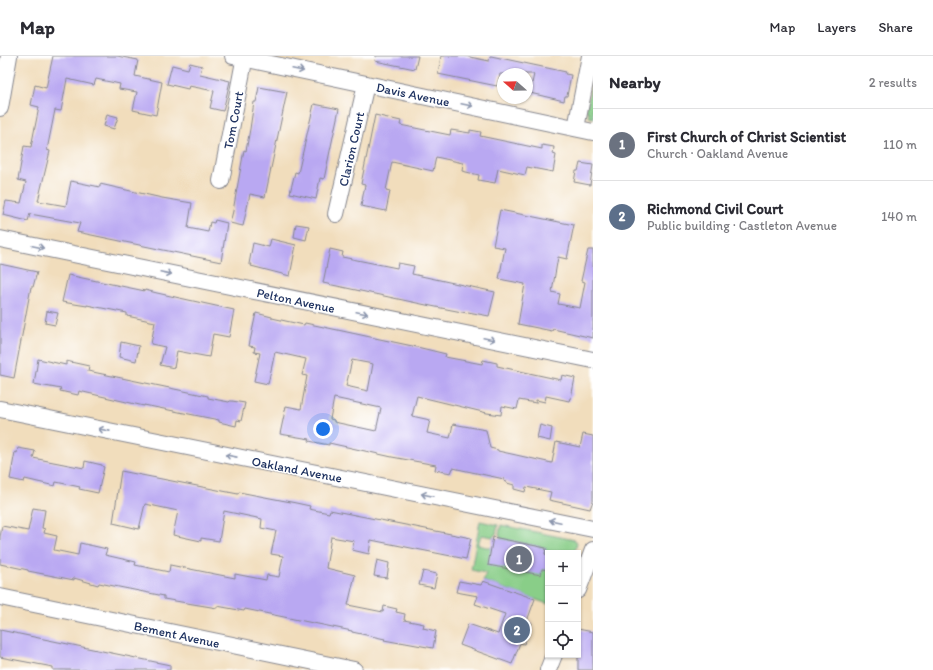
<!DOCTYPE html>
<meta charset="utf-8">
<style>
:root{--surface:#fff;--page:#f2f2f3;--text:#2b2b33;--muted:#7c7c81;--line:#e1e1e2;--accent:#7c3aed}
body{margin:0;font-family:Itim,sans-serif;background:var(--page);color:var(--text)}
.controls{position:absolute;right:12px;bottom:12px;display:grid;overflow:hidden;border-radius:0px;box-shadow:0 1px 3px #0004}
.controls button{width:36px;height:36px;display:grid;place-items:center;padding:0;border:0;border-bottom:1px solid var(--line);background:var(--surface);color:var(--text);font:20px sans-serif}
.compass{position:absolute;left:497px;top:12px;width:36px;height:36px;border-radius:50%;background:var(--surface);box-shadow:0 1px 3px #0004;rotate:290deg}
.you{position:absolute;left:323px;top:373px;width:14px;height:14px;margin:-10px;border:3px solid #fff;border-radius:50%;background:#1a73e8;box-shadow:0 0 0 6px #1a73e833}
.badge{display:grid;place-items:center;width:26px;height:26px;border-radius:50%;background:var(--accent);color:#fff;font-size:13px;font-weight:700}
.pin{position:absolute;translate:-50% -50%;border:2px solid #fff;box-shadow:0 1px 4px #0006}
.list{margin:0;padding:0;list-style:none}
h2{display:flex;justify-content:space-between;align-items:center;height:52px;margin:0;padding:0 16px;font-size:17px}
h2 small{font-size:13px;font-weight:400;color:var(--muted)}
.list li{display:grid;grid-template-columns:26px 1fr auto;gap:12px;align-items:center;box-sizing:border-box;height:72px;padding:0 16px;border-top:1px solid var(--line)}
.list b{display:block;font-size:15px;white-space:nowrap}
.list p{margin:0;font-size:13px;white-space:nowrap;color:var(--muted)}
.list em{font-size:13px;font-style:normal;color:var(--muted)}
.icon{flex:none;width:22px;height:22px;fill:none;stroke:currentColor;stroke-width:2;stroke-linecap:round;stroke-linejoin:round}
.map{position:relative;flex:none;width:593px;height:614px;overflow:hidden}
header{display:flex;align-items:center;gap:24px;box-sizing:border-box;height:56px;padding:0 20px;background:var(--surface);border-bottom:1px solid var(--line)}
header strong{font-size:19px}
nav{display:flex;gap:22px;margin-inline-start:auto;font-size:14px}
main{display:flex}
aside{flex:1;background:var(--surface)}
.map>svg:first-child{display:block}
.green{fill:#89ce88;stroke:#527e73}
.building{fill:#b9a8f2;fill-rule:evenodd}
.lines{fill:none;stroke-linecap:round;stroke-linejoin:round}
.minor-casing{stroke:#86868d;stroke-width:18}
.minor{stroke:#fff;stroke-width:16}
.oneway{stroke:#8d97ae}
.labels{text-anchor:middle;stroke-width:3;stroke-linejoin:round;paint-order:stroke}
.street-label{font-size:13px;fill:#1b2f5e;stroke:#fff}
</style>
<header>
<strong>Map</strong>
<nav><a>Map</a><a>Layers</a><a>Share</a></nav>
</header>
<main>
<div class="map">
<svg width="593" height="614" viewBox="0 0 593 614">
<rect width="100%" height="100%" fill="#fff"/>
<filter id="ink" filterUnits="userSpaceOnUse"><feTurbulence type="fractalNoise" baseFrequency=".025" numOctaves="2"/><feDisplacementMap in="SourceGraphic" scale="8" xChannelSelector="R" yChannelSelector="G"/><feConvolveMatrix kernelMatrix="1 2 1 2 8 2 1 2 1" color-interpolation-filters="sRGB"/></filter>
<filter id="wash" filterUnits="userSpaceOnUse"><feTurbulence type="fractalNoise" baseFrequency=".012" numOctaves="4" result="noise"/><feDisplacementMap in="SourceGraphic" scale="16" xChannelSelector="R" yChannelSelector="G"/><feGaussianBlur stdDeviation="0.9" result="paint"/><feColorMatrix in="noise" values="0 0 0 0 0 0 0 0 0 0 0 0 0 0 0 0 0 1.4 0 .05"/><feComposite in="paint" operator="in"/></filter>
<g filter="url(#wash)">
<rect width="100%" height="100%" fill="#f1ddbc"/>
<g class="green">
<polygon points="593,18 593,62 588,61 589,56 586,55"/>
<polygon points="480,465 498,469 496,478 493,481 481,479 478,489 491,492 541,519 542,513 548,514 548,548 483,525 486,517 471,514"/>
<polygon points="501,469 575,484 577,488 574,497 548,497 548,499 545,498 546,492 501,483 499,478"/>
</g>
<g id="blocks">
<g class="building">
<polygon points="53,0 117,0 138,4 135,20 162,26 156,59 133,54 137,36 119,33 120,28 96,23 94,29 67,23 61,55 55,54 47,94 50,95 38,145 66,150 71,125 100,131 100,128 162,142 192,147 188,172 208,176 210,166 214,167 215,164 227,167 221,206 77,176 80,167 30,158 28,165 3,159 6,145 21,147 26,126 18,124 24,90 31,91 39,51 31,49 35,29 46,32"/>
<polygon points="376,0 418,0 415,13 375,5"/>
<polygon points="441,0 465,0 489,5 490,0 491,0 566,16 565,18 571,19 567,40 565,40 564,45 530,37 534,18 500,18 497,30 438,18"/>
<polygon points="190,7 202,10 200,18 230,25 223,55 210,52 214,35 189,30 188,33 167,28 172,9 188,13"/>
<polygon points="259,31 287,36 265,141 250,138 243,170 230,167 233,155 244,94 246,95 250,73 254,46 256,46"/>
<polygon points="314,48 339,53 324,123 320,122 316,143 290,137 295,116 298,117"/>
<polygon points="107,58 118,61 114,73 104,70"/>
<polygon points="375,59 401,65 400,69 450,79 451,74 470,77 470,74 481,76 480,80 542,93 542,89 554,91 553,98 556,99 553,116 527,111 525,119 498,113 495,127 478,124 479,119 462,115 463,107 436,101 433,115 392,106 386,134 390,135 386,155 361,150 365,129 361,128"/>
<polygon points="580,107 593,109 590,129 574,126 576,115 578,115"/>
<polygon points="500,154 574,169 567,203 558,201 552,236 560,238 558,248 580,252 585,226 581,225 588,194 593,194 593,282 553,273 552,275 518,268 525,228 499,223 505,192 493,190"/>
<polygon points="296,168 309,170 306,184 294,181"/>
<polygon points="271,183 296,189 290,220 251,210 252,208 249,208 253,187 269,191"/>
<polygon points="330,193 343,196 342,201 397,212 398,207 414,210 412,218 495,236 489,260 468,256 467,257 431,250 323,227"/>
<polygon points="0,208 37,216 33,231 31,231 14,322 0,319"/>
<polygon points="68,219 145,235 145,234 157,237 234,254 229,281 213,278 209,301 177,295 174,312 160,309 165,291 151,288 155,266 127,260 127,257 87,249 87,250 62,246"/>
<polygon points="47,255 58,257 55,269 45,267"/>
<path d="M256,257l16,4v1l32,7 1,-2 112,24 29,7 -1,3 37,7 1,-4 14,3v3l64,14 1,-5 13,3 -4,20h-1l-1,3 -23,-5 -1,6 -9,-2v3l-17,-3 -2,9 -15,-3 -1,9 -14,-2 -70,-17 -5,20 18,4 -3,13 23,5 3,-14 33,6 4,18 8,2v1l54,12 4,-21 24,5 3,-13 10,2v65l-3,8 -41,-9 2,-8 -25,-5 -1,5 -11,-3v-4l-7,-2v-1l-3,-1v-2l-51,-11 -2,5 -16,-3 1,-5 -44,-8 -63,-14v2l-20,-4 1,-2 -30,-5 6,-28 15,3 6,-33 -5,-1 4,-16 -31,-7 -7,32 -14,-3 6,-28 -6,-1 1,-5 -6,-1zM352,304l21,4 -5,27 -22,-5zM334,342l47,10 -5,23 -42,-9v-2l-4,-1z"/>
<polygon points="121,286 139,290 136,305 119,301"/>
<polygon points="38,303 66,309 66,305 89,310 88,315 208,340 208,342 229,346 230,345 232,345 245,347 241,365 237,364 236,370 219,366 219,364 144,349 144,350 79,335 78,339 60,335 61,333 34,328"/>
<polygon points="540,369 552,372 550,385 537,382"/>
<polygon points="18,392 35,395 33,402 84,412 85,405 102,409 102,410 104,411 98,437 79,433 80,431 56,426 55,430 25,423 24,426 10,423 15,396 17,397"/>
<polygon points="121,415 238,438 239,436 296,447 310,450 309,453 329,457 330,454 471,482 466,503 371,484 369,498 352,494 354,485 331,481 326,512 355,519 348,549 383,556 384,550 397,553 396,556 405,558 404,564 424,568 423,572 436,575 433,592 400,586 400,587 384,584 385,583 352,576 352,575 245,553 244,555 217,550 217,552 181,546 164,543 164,540 99,527 98,529 74,522 74,524 28,515 28,514 0,508 0,481 2,470 28,475 33,452 45,454 42,472 45,473 44,477 57,480 54,494 78,499 80,487 107,493 105,499 136,506 135,509 169,516 170,509 235,522 235,518 266,524 267,519 279,521 283,500 271,498 276,475 261,472 262,463 224,455 219,485 201,482 201,485 173,479 178,455 150,449 145,448 139,473 113,467"/>
<polygon points="493,481 546,492 545,498 548,499 547,514 542,513 541,519 488,509"/>
<polygon points="377,504 389,507 387,522 374,520"/>
<polygon points="423,515 437,518 434,532 419,529"/>
<polygon points="459,525 481,529 483,525 535,543 527,565 532,567 524,588 520,587 512,608 460,589 468,568 498,578 505,558 475,548 478,540 456,536"/>
<polygon points="578,573 593,576 593,614 578,614"/>
<polygon points="0,574 170,609 170,614 53,614 53,611 0,601"/>
</g>
</g>
</g>
<g filter="url(#ink)">
<use href="#blocks" fill-opacity="0" stroke="#86868d" stroke-width="1"/>
<g class="lines">
<g class="minor-casing">
<g id="minor">
<polyline points="233,0 593,76"/>
<polyline points="0,52 9,0"/>
<polyline points="576,72 590,0"/>
<polyline points="221,125 245,0"/>
<polyline points="336,158 366,28"/>
<polyline points="0,183 593,304"/>
<polyline points="0,353 593,473"/>
<polyline points="578,534 593,494"/>
<polyline points="0,541 354,614"/>
<polyline points="548,614 554,599"/>
</g>
</g>
<use href="#minor" class="minor"/>
</g>
<defs><path id="oneway-shaft" d="M-6 0H5M1.5-3L5.5 0L1.5 3" fill="none" stroke-width="1.6" stroke-linecap="round" stroke-linejoin="round"/></defs>
<g class="oneway">
<use href="#oneway-shaft" transform="translate(298 14) rotate(12)"/>
<use href="#oneway-shaft" transform="translate(467 49) rotate(12)"/>
<use href="#oneway-shaft" transform="translate(38 191) rotate(12)"/>
<use href="#oneway-shaft" transform="translate(166 217) rotate(12)"/>
<use href="#oneway-shaft" transform="translate(362 257) rotate(12)"/>
<use href="#oneway-shaft" transform="translate(489 283) rotate(12)"/>
<use href="#oneway-shaft" transform="translate(104 374) rotate(-169)"/>
<use href="#oneway-shaft" transform="translate(231 400) rotate(-169)"/>
<use href="#oneway-shaft" transform="translate(427 439) rotate(-168)"/>
<use href="#oneway-shaft" transform="translate(555 465) rotate(-168)"/>
</g>
</g>
<g class="labels">
<g class="street-label">
<text transform="translate(413 38) rotate(12)" y="5">Davis Avenue</text>
<text transform="translate(233 64) rotate(-79)" y="5">Tom Court</text>
<text transform="translate(351 93) rotate(-77)" y="5">Clarion Court</text>
<text transform="translate(296 244) rotate(12)" y="5">Pelton Avenue</text>
<text transform="translate(297 413) rotate(11)" y="5">Oakland Avenue</text>
<text transform="translate(177 578) rotate(12)" y="5">Bement Avenue</text>
</g>
</g>
</svg>
<div class="controls">
<button>+</button>
<button>−</button>
<button><svg class="icon" aria-label="locate" viewBox="0 0 24 24"><circle cx="12" cy="12" r="6"/><path d="M12 2v4M12 18v4M2 12h4M18 12h4"/></svg></button>
</div>
<svg class="compass" viewBox="-18 -18 36 36"><path d="M0-13l5 13h-10z" fill="#e53935"/><path d="M0 13l5-13h-10z" fill="#7c7c81"/></svg>
<div class="you"></div>
<div class="pin badge" style="left:519px;top:503px;background:#6b7280">1</div>
<div class="pin badge" style="left:517px;top:574px;background:#5c6f8a">2</div>
</div>
<aside>
<h2>Nearby<small>2 results</small></h2>
<ul class="list">
<li><span class="badge" style="background:#6b7280">1</span><div><b>First Church of Christ Scientist</b><p>Church · Oakland Avenue</p></div><em>110 m</em></li>
<li><span class="badge" style="background:#5c6f8a">2</span><div><b>Richmond Civil Court</b><p>Public building · Castleton Avenue</p></div><em>140 m</em></li>
</ul>
</aside>
</main>
